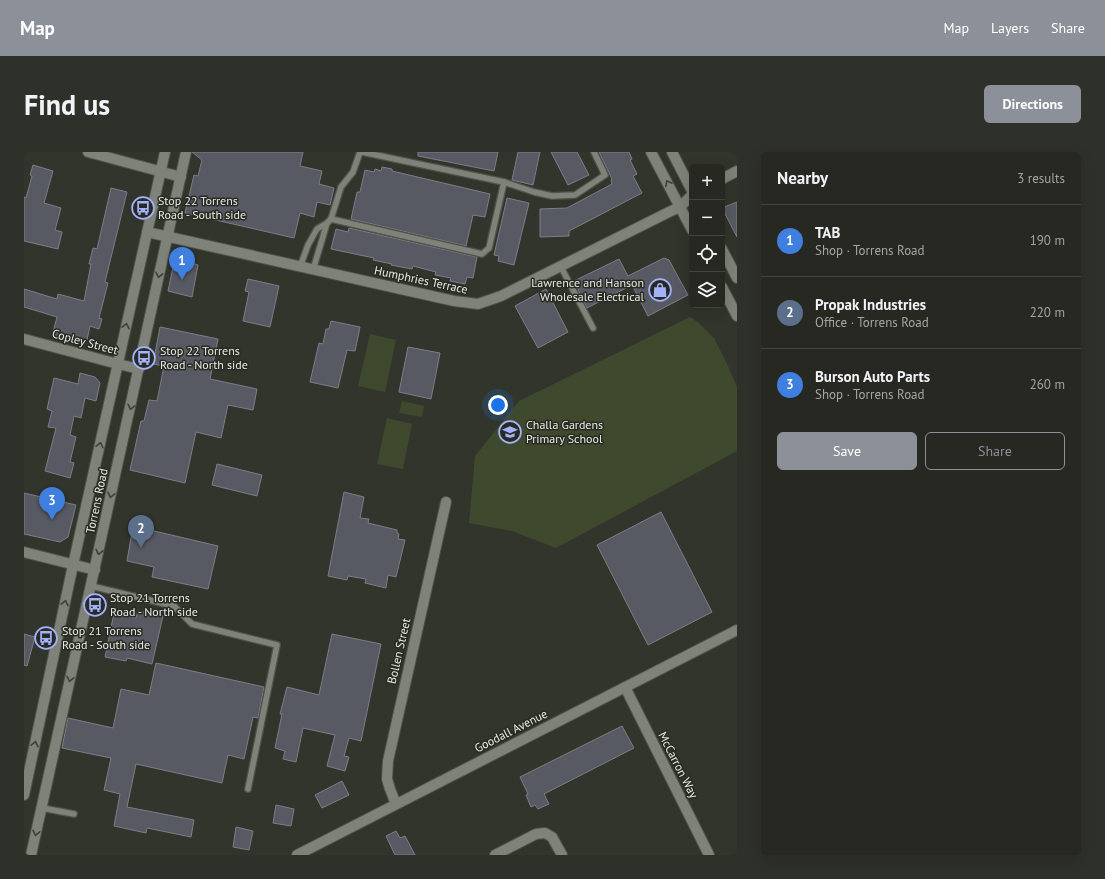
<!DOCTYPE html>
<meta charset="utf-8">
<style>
:root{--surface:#262821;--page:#2e302a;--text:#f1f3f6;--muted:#a4a6a5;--line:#42443f;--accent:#8c9099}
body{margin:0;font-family:"PT Sans",sans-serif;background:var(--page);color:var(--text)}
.controls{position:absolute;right:12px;top:12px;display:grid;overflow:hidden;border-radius:6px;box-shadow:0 4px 16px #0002}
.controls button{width:36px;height:36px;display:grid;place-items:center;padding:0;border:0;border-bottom:1px solid var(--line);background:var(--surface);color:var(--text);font:20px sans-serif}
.you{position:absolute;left:474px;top:253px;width:14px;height:14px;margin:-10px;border:3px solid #fff;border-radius:50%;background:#1a73e8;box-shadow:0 0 0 6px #1a73e833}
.badge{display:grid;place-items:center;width:26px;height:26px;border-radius:50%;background:var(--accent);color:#fff;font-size:13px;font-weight:700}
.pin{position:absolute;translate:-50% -33px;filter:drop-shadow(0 1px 2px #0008)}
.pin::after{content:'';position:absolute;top:21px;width:14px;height:12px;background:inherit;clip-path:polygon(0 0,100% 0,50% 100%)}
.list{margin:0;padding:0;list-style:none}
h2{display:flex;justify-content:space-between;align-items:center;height:52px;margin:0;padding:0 16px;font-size:17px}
h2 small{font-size:13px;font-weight:400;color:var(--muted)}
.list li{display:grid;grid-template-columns:26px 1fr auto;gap:12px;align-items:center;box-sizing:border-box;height:72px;padding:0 16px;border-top:1px solid var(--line)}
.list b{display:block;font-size:15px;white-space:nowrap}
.list p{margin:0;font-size:13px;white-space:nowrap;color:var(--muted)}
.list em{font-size:13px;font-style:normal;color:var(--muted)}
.actions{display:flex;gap:8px;padding:12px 16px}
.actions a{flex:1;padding:9px 0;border:1px solid var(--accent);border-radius:6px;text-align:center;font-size:14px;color:var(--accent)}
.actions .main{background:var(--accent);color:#fff}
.icon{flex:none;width:22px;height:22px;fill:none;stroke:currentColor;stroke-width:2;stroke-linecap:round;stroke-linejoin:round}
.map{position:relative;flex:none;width:713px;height:703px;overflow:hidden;border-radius:6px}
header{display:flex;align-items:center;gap:24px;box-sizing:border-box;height:56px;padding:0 20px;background:var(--accent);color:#fff}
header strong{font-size:19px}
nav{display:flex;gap:22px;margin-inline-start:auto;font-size:14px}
.intro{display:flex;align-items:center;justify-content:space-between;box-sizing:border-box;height:96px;padding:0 24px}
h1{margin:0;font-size:28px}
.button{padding:10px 18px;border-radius:6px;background:var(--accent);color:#fff;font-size:14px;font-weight:700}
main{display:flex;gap:24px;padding:0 24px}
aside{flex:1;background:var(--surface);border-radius:6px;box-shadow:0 4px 16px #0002}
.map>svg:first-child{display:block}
.green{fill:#3f492e}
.building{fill:#585a63;stroke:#7c7e88}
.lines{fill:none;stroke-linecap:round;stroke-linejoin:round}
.lane-casing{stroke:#4f534b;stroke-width:8}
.street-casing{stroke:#4f534b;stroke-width:12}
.secondary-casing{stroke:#4f534b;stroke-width:12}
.lane{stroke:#7e8278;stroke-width:5.5}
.street{stroke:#7e8278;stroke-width:10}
.secondary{stroke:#7e8278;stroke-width:10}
.oneway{stroke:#3e4138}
.labels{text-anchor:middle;stroke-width:3;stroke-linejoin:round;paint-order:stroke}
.poi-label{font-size:12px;fill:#e9ece6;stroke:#282b23;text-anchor:start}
.street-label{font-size:12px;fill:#e9ece6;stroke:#282b23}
</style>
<header>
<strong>Map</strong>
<nav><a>Map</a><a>Layers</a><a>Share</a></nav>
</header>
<div class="intro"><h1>Find us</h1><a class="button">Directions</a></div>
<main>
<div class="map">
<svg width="713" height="703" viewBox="0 0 713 703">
<rect width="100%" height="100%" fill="#32352c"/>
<g class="green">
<polygon points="666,165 675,171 690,186 704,214 713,235 713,299 532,396 488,379 445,371 451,304 495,249"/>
<polygon points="346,182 372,188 361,240 334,234"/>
<polygon points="378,249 400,254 398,265 375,261"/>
<polygon points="363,266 388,272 379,317 353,312"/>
</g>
<g class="building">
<polygon points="168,0 279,0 276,14 298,19 295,32 310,36 306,53 293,50 290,65 276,61 270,86 161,61 170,23 174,24 178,8"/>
<polygon points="394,0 474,0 470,19 394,4"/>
<polygon points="494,0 516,0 509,33 488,28"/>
<polygon points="527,0 553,0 565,23 544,33"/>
<polygon points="575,0 605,0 608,7 606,8 613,22 609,24 618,41 545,79 545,84 516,85 516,57 543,56 588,32 587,28 588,27"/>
<polygon points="9,13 29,19 20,51 37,56 31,78 38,80 34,97 0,89 0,45 2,46 8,24 6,23"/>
<polygon points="358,15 368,17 368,19 466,42 461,65 449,63 442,94 327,67 333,40 336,40 341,18 350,20 351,17 357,19"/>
<polygon points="87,36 103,40 81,130 84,131 75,166 78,167 75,177 66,174 63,188 58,187 57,190 28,184 33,165 0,155 0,137 33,147 34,142 60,149 67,112 65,112 69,96 73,97"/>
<polygon points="483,46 505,51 490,113 474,109 475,104 470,103"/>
<polygon points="713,50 713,85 698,56"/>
<polygon points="325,76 453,105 449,126 443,125 441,132 426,129 427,126 411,123 412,120 389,114 388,117 367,113 368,112 349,108 350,106 307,97 312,77 324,80"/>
<polygon points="640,106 645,108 664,143 624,164 608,133 563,156 550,129 595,107 604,124"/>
<polygon points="159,108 174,113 168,145 144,139 149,115"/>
<polygon points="224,127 255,134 246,175 219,169 225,140 221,139"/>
<polygon points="522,137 544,180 514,196 491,154"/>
<polygon points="307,169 336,175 331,199 323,198 314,236 286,230 295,191 299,192 302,177 305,177"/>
<polygon points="136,175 194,187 186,227 233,237 229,258 204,253 197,286 172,280 161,331 106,318 117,269 120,269 125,248 133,249 140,214 129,212"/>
<polygon points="384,195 416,201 407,247 375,240"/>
<polygon points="56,221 71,225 76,231 72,249 61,246 57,266 50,264 46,283 52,285 46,310 50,311 46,326 21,319 32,276 24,275 28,259 23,257 30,226 54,232"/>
<polygon points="193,312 238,323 233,344 188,333"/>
<polygon points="320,340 340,345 336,366 345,367 344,371 373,378 373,381 375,382 374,387 381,388 372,425 364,423 362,436 341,431 342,427 324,424 323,428 304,424"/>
<polygon points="0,341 52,353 44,385 36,390 0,382"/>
<polygon points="637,360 688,460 624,493 573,393"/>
<polygon points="109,374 194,394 184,437 128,425 130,415 103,409"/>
<polygon points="114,459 139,464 128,512 103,506 102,509 81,505 90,461 112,466"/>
<polygon points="0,482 11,485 3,514 0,513"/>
<polygon points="308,482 357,492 337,589 325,586 320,604 325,605 321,619 303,614 311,583 279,576 272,610 259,607 261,599 251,596 258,562 256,562 263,535 295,543"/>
<polygon points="132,511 240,535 234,566 229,565 220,607 204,603 198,631 112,612 103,655 170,668 167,685 123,676 122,681 90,674 96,642 80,638 87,606 38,596 44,566 89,576 97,537 125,543"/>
<polygon points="598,574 610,596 520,642 525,652 514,657 511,653 507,655 502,643 504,642 496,625"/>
<polygon points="318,629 325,643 298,656 291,643"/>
<polygon points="252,653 270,657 267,674 249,671"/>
<polygon points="212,675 229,679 225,698 209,695"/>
<polygon points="372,679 376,686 381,684 391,703 371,703 362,684"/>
</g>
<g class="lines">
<g class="lane-casing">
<g id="lane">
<polyline points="338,0 480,30 510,40 528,44 551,43 581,23 570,0"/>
<polyline points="307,67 458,102 465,96 480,30"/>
<polyline points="276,115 284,93 293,77 303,71"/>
<polyline points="537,115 569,176"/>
<polyline points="289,118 303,71 307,67 317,35 329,20 336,0"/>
<polyline points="67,434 150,454 168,472 253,493 224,637"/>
<polyline points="18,656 50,662"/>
</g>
</g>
<g class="street-casing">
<g id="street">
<polyline points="64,0 157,25"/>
<polyline points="698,27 713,19"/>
<polyline points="123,80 430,149 454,152 477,144 647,59 656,55 668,43"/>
<polyline points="0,187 94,212 115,217"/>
<polyline points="0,400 71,418"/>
<polyline points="601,535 685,703"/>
<polyline points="372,652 366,637 363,627 364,609 422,350"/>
<polyline points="273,703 713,478"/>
<polyline points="471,703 512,682 521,681 528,685 538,703"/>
</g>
</g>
<g class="secondary-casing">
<g id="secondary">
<polyline points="627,0 668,78"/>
<polyline points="648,0 668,39"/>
<polyline points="698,97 713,126"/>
<polyline points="698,135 713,164"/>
<polyline points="0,643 49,413 141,0"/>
<path d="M7,703c52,-234 104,-469 155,-703"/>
</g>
</g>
<use href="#lane" class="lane"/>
<use href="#street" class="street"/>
<use href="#secondary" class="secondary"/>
</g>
<defs><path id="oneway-chevron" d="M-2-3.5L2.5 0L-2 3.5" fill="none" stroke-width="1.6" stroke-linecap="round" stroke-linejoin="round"/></defs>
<g class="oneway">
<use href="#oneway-chevron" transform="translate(644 31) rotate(-117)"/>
<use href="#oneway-chevron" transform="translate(135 123) rotate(102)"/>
<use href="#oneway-chevron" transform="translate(102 174) rotate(-78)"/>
<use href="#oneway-chevron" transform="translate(107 255) rotate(103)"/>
<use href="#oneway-chevron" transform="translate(76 293) rotate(-77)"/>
<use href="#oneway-chevron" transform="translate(87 343) rotate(102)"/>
<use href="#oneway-chevron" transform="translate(75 400) rotate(103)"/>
<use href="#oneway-chevron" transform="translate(41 451) rotate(-78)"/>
<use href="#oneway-chevron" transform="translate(46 527) rotate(103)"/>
<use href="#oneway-chevron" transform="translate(11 592) rotate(-78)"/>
<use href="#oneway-chevron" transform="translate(12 681) rotate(102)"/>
</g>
<defs>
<g id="bus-ring" transform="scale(1.15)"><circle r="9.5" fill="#282b23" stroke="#a4b2fc" stroke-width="1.5"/><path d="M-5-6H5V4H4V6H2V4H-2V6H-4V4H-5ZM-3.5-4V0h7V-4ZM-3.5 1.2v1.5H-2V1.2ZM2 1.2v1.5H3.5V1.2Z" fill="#a4b2fc"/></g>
<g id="shop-ring" transform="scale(1.15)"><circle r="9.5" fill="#282b23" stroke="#a4b2fc" stroke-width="1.5"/><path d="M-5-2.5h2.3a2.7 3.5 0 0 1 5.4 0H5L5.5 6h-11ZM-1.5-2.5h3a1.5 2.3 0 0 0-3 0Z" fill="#a4b2fc"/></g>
<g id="school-ring" transform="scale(1.15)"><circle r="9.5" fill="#282b23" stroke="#a4b2fc" stroke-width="1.5"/><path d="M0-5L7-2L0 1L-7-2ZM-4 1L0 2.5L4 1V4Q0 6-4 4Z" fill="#a4b2fc"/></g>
</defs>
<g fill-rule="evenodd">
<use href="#bus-ring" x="119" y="56"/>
<use href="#shop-ring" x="636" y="138"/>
<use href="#bus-ring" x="120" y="206"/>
<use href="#school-ring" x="486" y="280"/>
<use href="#bus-ring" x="71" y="453"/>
<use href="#bus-ring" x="22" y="486"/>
</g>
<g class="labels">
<g class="poi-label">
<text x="134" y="53">Stop 22 Torrens<tspan x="134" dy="14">Road - South side</tspan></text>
<text x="620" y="135" text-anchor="end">Lawrence and Hanson<tspan x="620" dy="14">Wholesale Electrical</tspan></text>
<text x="136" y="203">Stop 22 Torrens<tspan x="136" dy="14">Road - North side</tspan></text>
<text x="502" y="277">Challa Gardens<tspan x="502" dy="14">Primary School</tspan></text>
<text x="86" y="450">Stop 21 Torrens<tspan x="86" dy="14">Road - North side</tspan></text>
<text x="38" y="483">Stop 21 Torrens<tspan x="38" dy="14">Road - South side</tspan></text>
</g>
<g class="street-label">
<text transform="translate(397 128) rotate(12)" y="4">Humphries Terrace</text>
<text transform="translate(61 190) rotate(15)" y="4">Copley Street</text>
<text transform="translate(73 349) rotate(-78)" y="4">Torrens Road</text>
<text transform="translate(375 499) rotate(-77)" y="4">Bollen Street</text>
<text transform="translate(487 579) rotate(-27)" y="4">Goodall Avenue</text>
<text transform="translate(654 613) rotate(63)" y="4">McCarron Way</text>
</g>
</g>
</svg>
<div class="controls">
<button>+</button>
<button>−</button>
<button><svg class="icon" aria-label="locate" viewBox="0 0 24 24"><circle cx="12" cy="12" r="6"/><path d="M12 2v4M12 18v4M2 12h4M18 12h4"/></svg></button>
<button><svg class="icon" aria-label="layers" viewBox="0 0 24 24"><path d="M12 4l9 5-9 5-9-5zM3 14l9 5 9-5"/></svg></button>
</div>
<div class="you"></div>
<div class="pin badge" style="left:158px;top:128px;background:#3f7fe0">1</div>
<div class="pin badge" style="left:117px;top:396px;background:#5c6f8a">2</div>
<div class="pin badge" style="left:28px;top:368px;background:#3f7fe0">3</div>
</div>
<aside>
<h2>Nearby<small>3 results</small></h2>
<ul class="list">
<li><span class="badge" style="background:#3f7fe0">1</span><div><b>TAB</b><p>Shop · Torrens Road</p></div><em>190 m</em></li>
<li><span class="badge" style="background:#5c6f8a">2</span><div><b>Propak Industries</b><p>Office · Torrens Road</p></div><em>220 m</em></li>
<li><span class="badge" style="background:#3f7fe0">3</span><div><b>Burson Auto Parts</b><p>Shop · Torrens Road</p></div><em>260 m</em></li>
</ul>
<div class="actions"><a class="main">Save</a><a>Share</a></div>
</aside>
</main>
